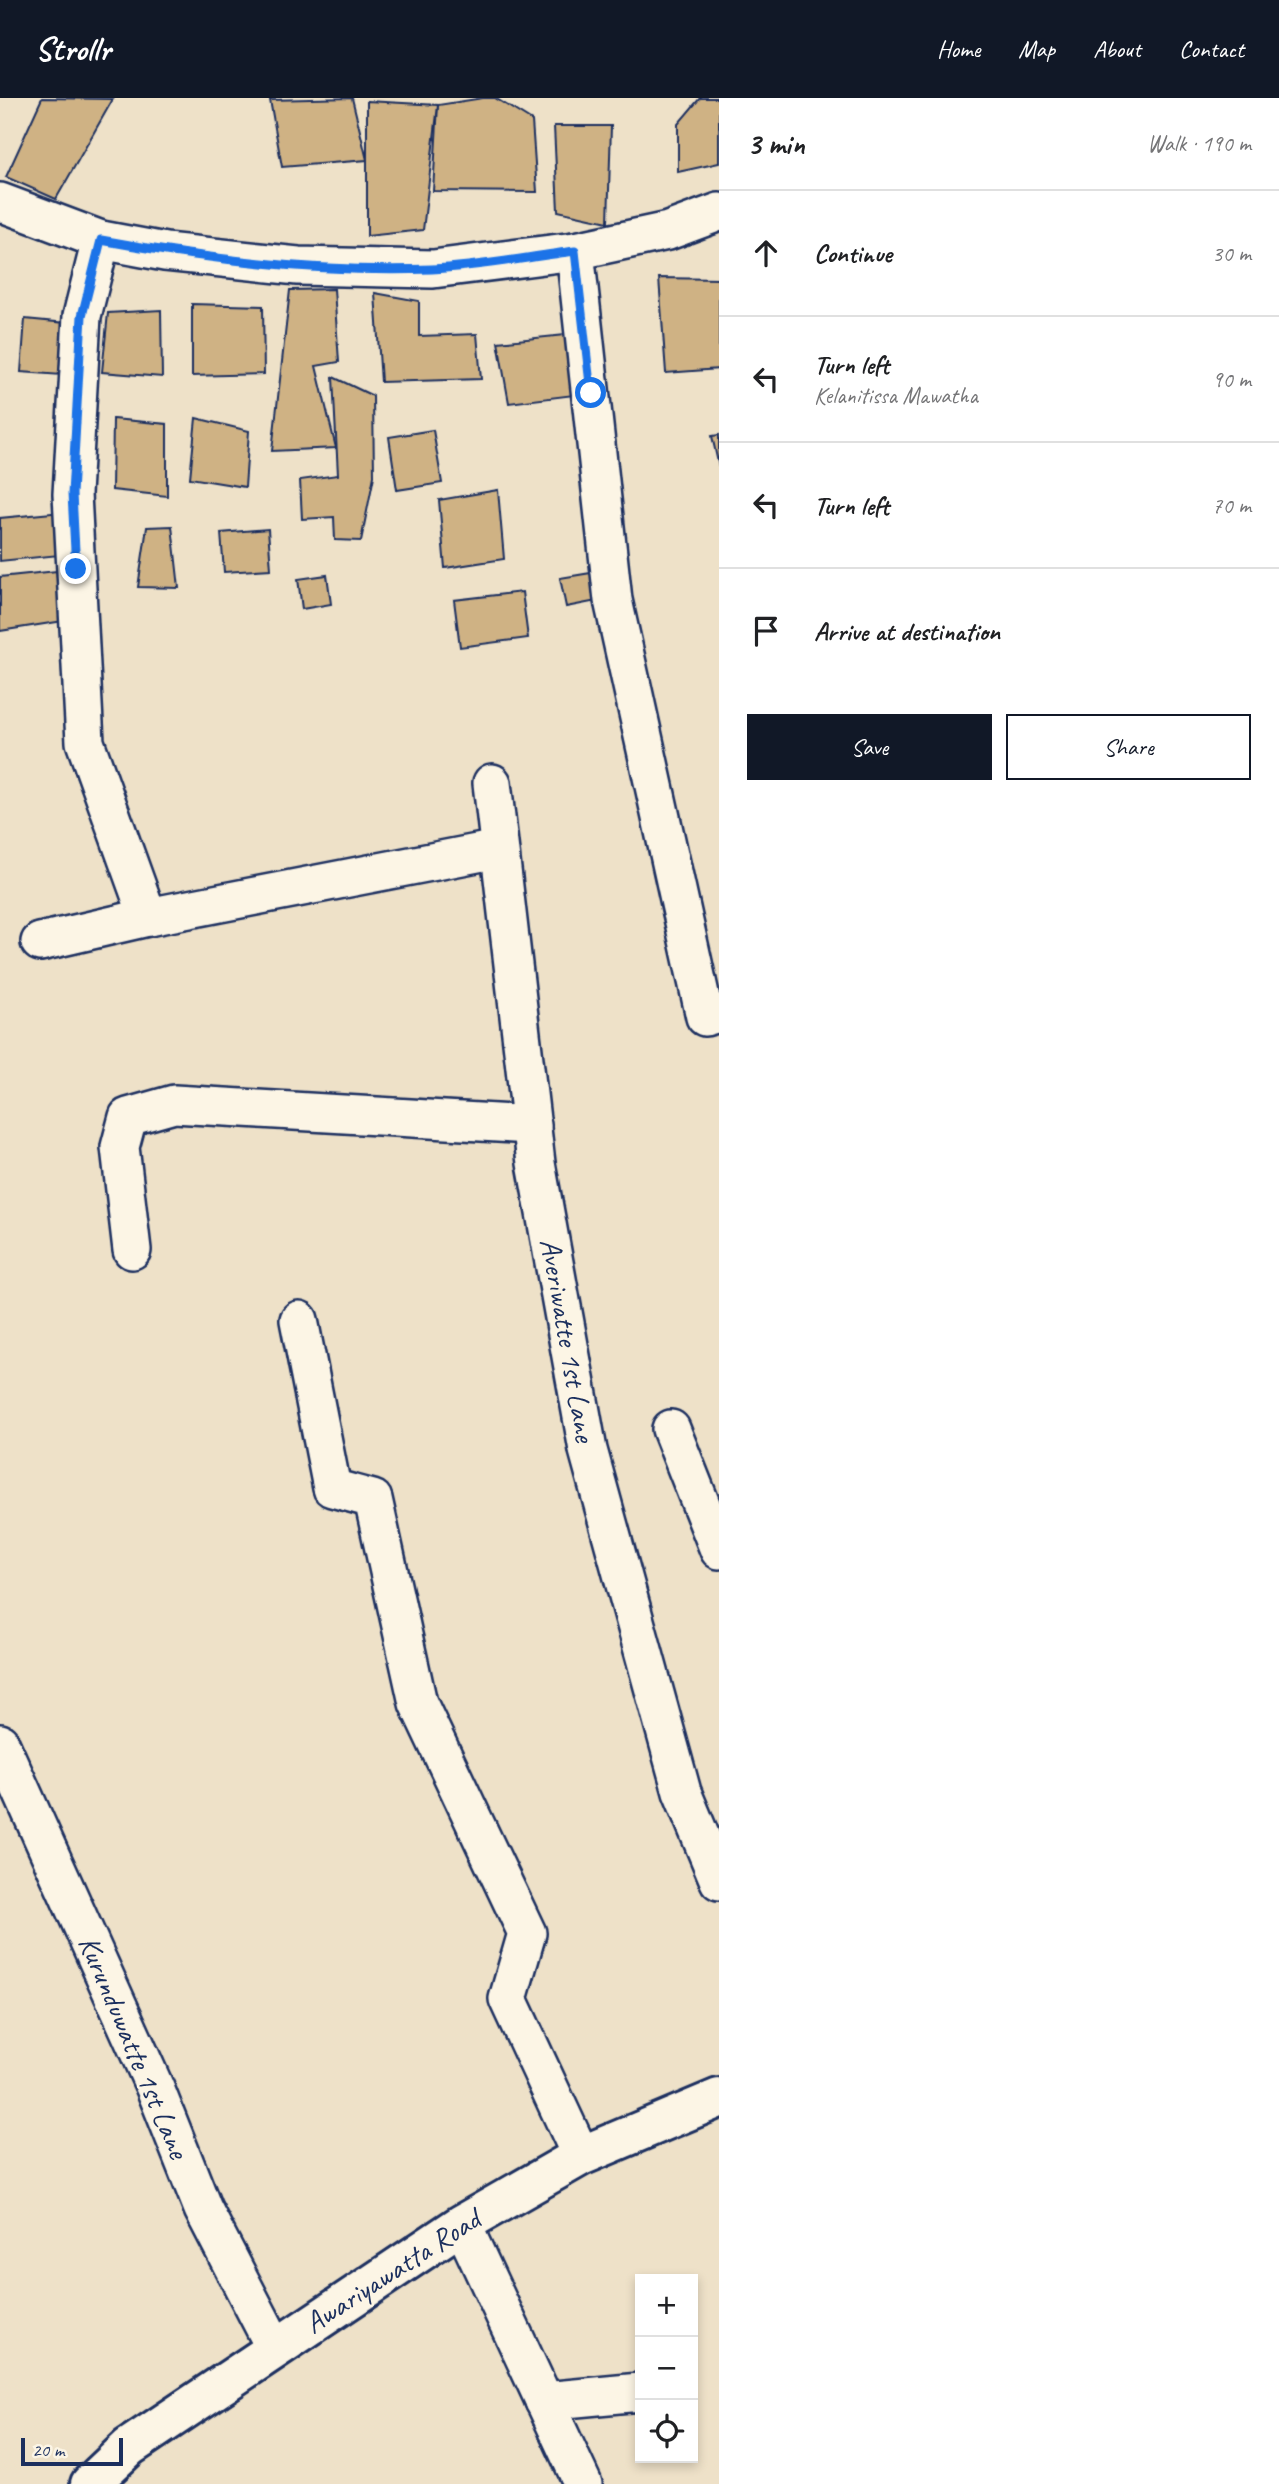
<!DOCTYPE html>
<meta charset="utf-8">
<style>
:root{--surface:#fff;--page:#f6f6f6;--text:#202124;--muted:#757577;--line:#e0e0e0;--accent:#111827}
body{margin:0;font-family:Caveat,sans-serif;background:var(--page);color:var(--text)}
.controls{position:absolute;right:21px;bottom:21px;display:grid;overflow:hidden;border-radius:0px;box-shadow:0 4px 10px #0003}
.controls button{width:63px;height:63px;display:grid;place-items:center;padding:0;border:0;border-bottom:2px solid var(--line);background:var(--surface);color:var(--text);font:35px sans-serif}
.scale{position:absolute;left:21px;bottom:18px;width:102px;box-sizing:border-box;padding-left:7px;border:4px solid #1b2f5e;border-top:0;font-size:19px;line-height:24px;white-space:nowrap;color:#1b2f5e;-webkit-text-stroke:5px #fcf5e5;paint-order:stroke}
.stop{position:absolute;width:21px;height:21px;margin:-16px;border:5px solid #1a73e8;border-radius:50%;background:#fff}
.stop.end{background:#1a73e8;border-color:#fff;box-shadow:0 2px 7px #0008}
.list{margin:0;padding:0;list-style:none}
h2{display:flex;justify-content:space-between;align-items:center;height:91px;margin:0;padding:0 28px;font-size:30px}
h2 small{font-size:23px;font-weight:400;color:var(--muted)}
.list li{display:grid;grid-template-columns:46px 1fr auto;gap:21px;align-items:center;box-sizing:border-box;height:126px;padding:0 28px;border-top:2px solid var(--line)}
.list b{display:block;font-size:26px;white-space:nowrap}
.list p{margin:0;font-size:23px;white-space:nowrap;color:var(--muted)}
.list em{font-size:23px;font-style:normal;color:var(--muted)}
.actions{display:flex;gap:14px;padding:21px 28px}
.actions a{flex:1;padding:16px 0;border:2px solid var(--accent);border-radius:0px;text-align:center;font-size:24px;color:var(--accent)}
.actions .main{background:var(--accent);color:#fff}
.icon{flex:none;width:38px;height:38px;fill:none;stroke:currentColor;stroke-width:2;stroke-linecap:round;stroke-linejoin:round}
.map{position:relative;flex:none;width:719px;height:2386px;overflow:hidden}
header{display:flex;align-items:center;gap:42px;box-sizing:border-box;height:98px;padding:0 35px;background:var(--accent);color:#fff}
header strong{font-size:33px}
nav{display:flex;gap:38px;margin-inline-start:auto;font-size:24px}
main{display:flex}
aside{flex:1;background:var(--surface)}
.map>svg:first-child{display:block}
.building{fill:#cfb284;stroke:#1b2f5e;stroke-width:2}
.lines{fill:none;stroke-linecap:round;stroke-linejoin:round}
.minor-casing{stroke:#1b2f5e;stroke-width:42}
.tertiary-casing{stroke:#1b2f5e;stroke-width:44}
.minor{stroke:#fcf5e5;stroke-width:37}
.tertiary{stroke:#fcf5e5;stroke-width:38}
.route{stroke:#1a73e8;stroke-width:9}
.labels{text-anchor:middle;stroke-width:5;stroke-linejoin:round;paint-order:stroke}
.street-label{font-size:30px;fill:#1b2f5e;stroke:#fcf5e5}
</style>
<header>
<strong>Strollr</strong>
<nav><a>Home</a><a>Map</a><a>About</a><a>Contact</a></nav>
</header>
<main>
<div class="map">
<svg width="719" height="2386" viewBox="0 0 719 2386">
<rect width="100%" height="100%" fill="#eee1c8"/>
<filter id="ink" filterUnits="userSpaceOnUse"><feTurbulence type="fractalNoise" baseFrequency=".0143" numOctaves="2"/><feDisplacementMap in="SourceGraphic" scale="14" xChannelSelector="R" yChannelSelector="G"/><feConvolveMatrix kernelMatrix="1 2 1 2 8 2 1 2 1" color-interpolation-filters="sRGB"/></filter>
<g filter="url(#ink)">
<g class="building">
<polygon points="42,0 113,1 56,101 6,79"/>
<polygon points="352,0 367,62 282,69 270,2"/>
<polygon points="483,0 495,0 532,23 537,94 433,93 438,7"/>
<polygon points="700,0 719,0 719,65 678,74 678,26"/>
<polygon points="367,3 438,7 423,132 367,138"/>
<polygon points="554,28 611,28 608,124 558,113"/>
<polygon points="659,180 719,181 719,271 666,275"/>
<polygon points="334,191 339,264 316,268 336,350 272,353 290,192"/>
<polygon points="375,195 419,203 419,238 477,236 481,281 381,284"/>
<polygon points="192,206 263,208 264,276 192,278"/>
<polygon points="161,212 162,279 102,274 108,215"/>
<polygon points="25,221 66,225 62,277 21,274"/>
<polygon points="584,235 591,295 509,305 498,244"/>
<polygon points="333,279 373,298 374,378 361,443 335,442 334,419 302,421 300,382 338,377"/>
<polygon points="196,320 249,333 245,389 190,380"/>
<polygon points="113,321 167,326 167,398 112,392"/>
<polygon points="433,332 442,385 397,392 389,339"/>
<polygon points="719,337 719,369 712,338"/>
<polygon points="498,392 504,461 445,470 439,402"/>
<polygon points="73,413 90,454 0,463 0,420"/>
<polygon points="172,428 179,490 138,489 147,429"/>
<polygon points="268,431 271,471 224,474 221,435"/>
<polygon points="76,471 95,518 0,533 0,479"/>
<polygon points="597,474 602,502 566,509 560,480"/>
<polygon points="327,477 331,506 302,511 298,481"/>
<polygon points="522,494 528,540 460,549 454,502"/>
</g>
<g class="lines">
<g class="minor-casing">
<g id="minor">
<polyline points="0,104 101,142 165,154 298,168 433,171 575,153 668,133 719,114"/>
<polyline points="101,142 82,218 72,396 85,644 148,819"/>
<polyline points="575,153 613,502 705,919 719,915"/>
<polyline points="492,685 536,1065 588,1352 682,1694 719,1783"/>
<polyline points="40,844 148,819 498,751"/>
<polyline points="132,1152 120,1049 128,1019 174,1006 532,1027"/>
<polyline points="299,1222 332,1390 373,1401 418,1605 527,1835 508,1901 581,2058"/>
<polyline points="671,1331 719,1452"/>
<polyline points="0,1645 155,1990 203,2111 275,2250"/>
<polyline points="462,2126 583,2386"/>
<polyline points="544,2303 640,2294"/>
</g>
</g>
<g class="tertiary-casing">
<polyline id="tertiary" points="90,2386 129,2349 462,2126 581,2058 719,2000"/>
</g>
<use href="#minor" class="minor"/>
<use href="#tertiary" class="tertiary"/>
</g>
</g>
<g class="lines" filter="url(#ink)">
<path class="route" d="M76,471l-4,-75 10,-178 19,-76c108,20 221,33 331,29 47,-2 96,-12 143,-18l16,142"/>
</g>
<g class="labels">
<g class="street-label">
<text transform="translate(568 1242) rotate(80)" y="10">Averiwatte 1st Lane</text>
<text transform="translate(134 1949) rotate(67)" y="10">Kurunduwatte 1st Lane</text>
<text transform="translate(392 2173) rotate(-33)" y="10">Awariyawatta Road</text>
</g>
</g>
</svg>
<div class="controls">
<button>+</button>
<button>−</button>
<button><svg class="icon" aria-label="locate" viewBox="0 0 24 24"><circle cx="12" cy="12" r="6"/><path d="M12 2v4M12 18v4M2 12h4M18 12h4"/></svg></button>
</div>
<div class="scale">20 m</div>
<div class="stop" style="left:591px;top:295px"></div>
<div class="stop end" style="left:76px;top:471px"></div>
</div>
<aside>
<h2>3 min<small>Walk · 190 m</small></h2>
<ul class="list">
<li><svg class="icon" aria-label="ahead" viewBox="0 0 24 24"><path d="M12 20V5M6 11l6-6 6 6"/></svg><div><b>Continue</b></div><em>30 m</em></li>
<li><svg class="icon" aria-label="left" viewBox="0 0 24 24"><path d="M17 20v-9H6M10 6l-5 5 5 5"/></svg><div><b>Turn left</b><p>Kelanitissa Mawatha</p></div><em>90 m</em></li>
<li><svg class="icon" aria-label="left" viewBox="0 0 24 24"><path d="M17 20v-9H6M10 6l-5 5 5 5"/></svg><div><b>Turn left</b></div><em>70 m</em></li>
<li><svg class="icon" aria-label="arrive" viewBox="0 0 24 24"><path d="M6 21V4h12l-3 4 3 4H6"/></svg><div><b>Arrive at destination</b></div></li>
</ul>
<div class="actions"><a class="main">Save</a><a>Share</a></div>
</aside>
</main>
